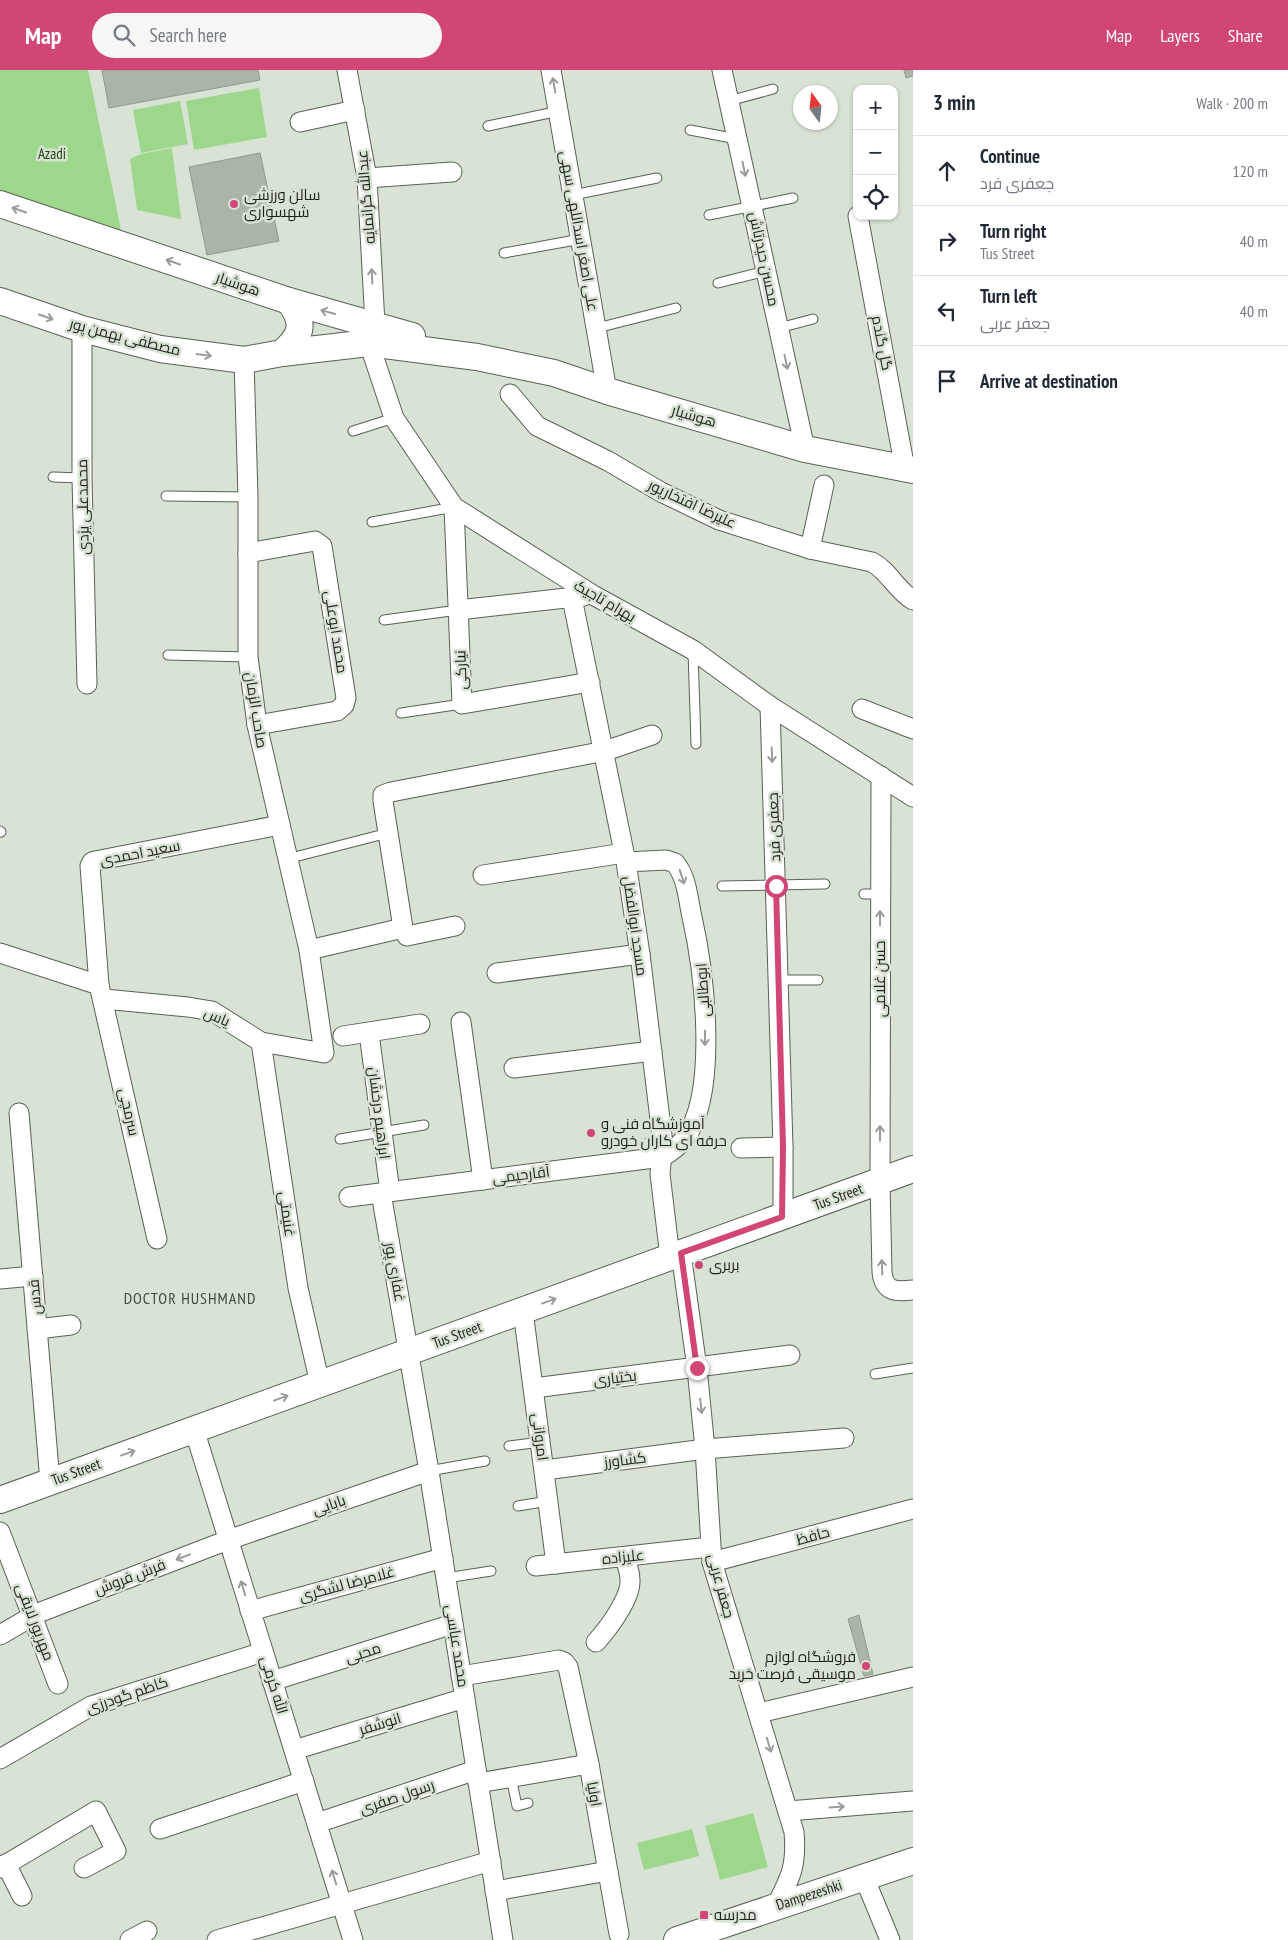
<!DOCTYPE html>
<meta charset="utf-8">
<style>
:root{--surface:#fff;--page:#f6f6f7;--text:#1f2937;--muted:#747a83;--line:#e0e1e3;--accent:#d14577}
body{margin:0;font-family:"PT Sans Narrow",Cairo,sans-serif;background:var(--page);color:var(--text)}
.controls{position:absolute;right:15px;top:15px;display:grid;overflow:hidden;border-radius:10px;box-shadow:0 1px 4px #0004}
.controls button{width:45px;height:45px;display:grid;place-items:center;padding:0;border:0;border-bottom:1px solid var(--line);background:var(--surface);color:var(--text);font:25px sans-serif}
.compass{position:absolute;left:793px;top:15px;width:45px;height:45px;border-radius:50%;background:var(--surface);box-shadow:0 1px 4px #0004;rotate:345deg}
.stop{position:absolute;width:15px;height:15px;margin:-11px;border:4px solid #d14577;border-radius:50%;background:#fff}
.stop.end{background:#d14577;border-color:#fff;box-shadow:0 1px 5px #0008}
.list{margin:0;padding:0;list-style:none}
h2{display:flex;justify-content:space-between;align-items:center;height:65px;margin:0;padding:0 20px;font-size:21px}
h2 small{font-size:16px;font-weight:400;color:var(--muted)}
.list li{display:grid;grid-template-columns:32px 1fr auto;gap:15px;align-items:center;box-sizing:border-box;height:70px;padding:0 20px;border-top:1px solid var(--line)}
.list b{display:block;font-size:19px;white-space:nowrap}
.list p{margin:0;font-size:16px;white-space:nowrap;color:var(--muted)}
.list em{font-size:16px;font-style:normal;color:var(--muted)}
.icon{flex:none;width:28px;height:28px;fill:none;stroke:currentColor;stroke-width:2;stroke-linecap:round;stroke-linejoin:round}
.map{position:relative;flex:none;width:913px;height:1870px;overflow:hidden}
header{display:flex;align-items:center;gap:30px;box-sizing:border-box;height:70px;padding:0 25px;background:var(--accent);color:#fff}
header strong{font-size:24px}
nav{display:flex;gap:28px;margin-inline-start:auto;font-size:18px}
.search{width:350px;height:45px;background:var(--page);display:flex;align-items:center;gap:12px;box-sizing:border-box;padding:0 18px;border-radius:28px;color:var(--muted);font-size:19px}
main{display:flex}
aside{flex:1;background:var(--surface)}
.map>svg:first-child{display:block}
.green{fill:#9dd78b}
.building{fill:#aab5a7;stroke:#909a8d}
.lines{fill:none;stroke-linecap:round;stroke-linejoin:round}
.lane-casing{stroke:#586155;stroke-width:11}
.street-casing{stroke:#586155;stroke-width:21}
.secondary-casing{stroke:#586155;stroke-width:28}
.lane{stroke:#fff;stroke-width:9}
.street{stroke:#fff;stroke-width:19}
.secondary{stroke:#fff;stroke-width:26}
.oneway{stroke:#9a9c99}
.route{stroke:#d14577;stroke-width:6}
.poi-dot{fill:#d14577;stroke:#d8e3d5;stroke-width:2}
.labels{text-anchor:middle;stroke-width:5;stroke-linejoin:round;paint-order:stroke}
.park-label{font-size:15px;fill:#204611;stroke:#d8e3d5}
.poi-label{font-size:15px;fill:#1e221d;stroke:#d8e3d5;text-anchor:start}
.street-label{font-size:15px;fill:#1e221d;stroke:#d8e3d5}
.neighbourhood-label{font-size:16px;letter-spacing:1px;fill:#40493d;stroke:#d8e3d5}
</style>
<header>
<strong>Map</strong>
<div class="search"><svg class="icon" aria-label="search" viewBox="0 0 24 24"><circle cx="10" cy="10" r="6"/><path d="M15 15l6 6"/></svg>Search here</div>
<nav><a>Map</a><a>Layers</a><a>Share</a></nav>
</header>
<main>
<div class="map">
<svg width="913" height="1870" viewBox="0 0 913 1870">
<rect width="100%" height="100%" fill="#d8e3d5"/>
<g class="green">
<polygon points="0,0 88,0 121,160 0,122"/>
<polygon points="259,18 267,67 194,80 186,31"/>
<polygon points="180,31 188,74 141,83 133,40"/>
<polygon points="172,78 181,149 137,140 130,89 141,84"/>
<polygon points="753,1743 768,1797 720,1810 705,1756"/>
<polygon points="692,1759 699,1786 644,1800 637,1773"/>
</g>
<g class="building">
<polygon points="102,0 258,0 260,10 109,38"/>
<polygon points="904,0 913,0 913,6 906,8"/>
<polygon points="260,83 279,171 207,185 189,97"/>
<polygon points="859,1545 873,1604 864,1606 848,1549"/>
</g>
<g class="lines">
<g class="lane-casing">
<g id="lane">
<polyline points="729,31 773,19"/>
<polyline points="488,56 559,41"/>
<polyline points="690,60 737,69"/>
<polyline points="573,125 657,108"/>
<polyline points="709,145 793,128"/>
<polyline points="504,183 581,169"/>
<polyline points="718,213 766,201"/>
<polyline points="597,258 676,238"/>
<polyline points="779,258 813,249"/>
<polyline points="353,361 394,348"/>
<polyline points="53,407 82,408"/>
<polyline points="166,426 248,427"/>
<polyline points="372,452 454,437"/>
<polyline points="384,550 458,540"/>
<polyline points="693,581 696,674"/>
<polyline points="168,585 248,587"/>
<polyline points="401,643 462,634"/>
<polyline points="0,761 1,762"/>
<polyline points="287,789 388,763"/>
<polyline points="722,816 825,814"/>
<polyline points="864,824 880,824"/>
<polyline points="778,910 818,910"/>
<polyline points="340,1069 424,1055"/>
<polyline points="875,1304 913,1298"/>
<polyline points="509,1376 541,1372"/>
<polyline points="429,1401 485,1391"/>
<polyline points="518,1436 548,1431"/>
<polyline points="446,1508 491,1501"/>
<polyline points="511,1707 517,1736 528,1733"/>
</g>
</g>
<g class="street-casing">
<g id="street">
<polyline points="347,0 367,108 375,254"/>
<polyline points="551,0 607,321"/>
<polyline points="722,0 805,379"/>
<polyline points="300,52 355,40"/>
<polyline points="367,108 452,102"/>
<polyline points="858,146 905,399"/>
<polyline points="82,259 82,408 87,614"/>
<polyline points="369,273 394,348 454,437 593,525 693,580 770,636 913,727"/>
<path d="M510,324l27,32 71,35 53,31 58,28 91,29 62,13c17,9 24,28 41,38"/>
<polyline points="454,437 462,634 590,612"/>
<polyline points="810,479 824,415"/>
<polyline points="248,483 315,471 322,476 346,628 344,635 337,641 257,655"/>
<polyline points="572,528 626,792 640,884 663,1074 660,1104 670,1187"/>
<polyline points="458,540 584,526"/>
<polyline points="770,636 783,1077 783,1147"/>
<polyline points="862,639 913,659"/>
<path d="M881,706l-1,406 2,90c2,20 14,20 31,18"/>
<polyline points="483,805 624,783"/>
<polyline points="455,856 407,866 403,858 383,731 383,725 391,722 605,681 652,665"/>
<polyline points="309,880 403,858"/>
<polyline points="0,883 99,915"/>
<polyline points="497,903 640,884"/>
<polyline points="104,929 188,937 212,941 261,972 324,983 309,880 257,655 248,587 248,427 244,290"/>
<polyline points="461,952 483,1110"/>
<polyline points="369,963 390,1122"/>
<polyline points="343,966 420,954"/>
<polyline points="261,972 298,1218 320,1314"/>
<polyline points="514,998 652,981"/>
<polyline points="19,1043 50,1412"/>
<polyline points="741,1078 783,1077"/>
<polyline points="381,1123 429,1401 503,1870"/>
<path d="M349,1127l313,-40c9,-5 16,-10 23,-19 34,-46 19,-168 7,-221 -4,-18 -5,-40 -17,-54l-9,-3 -40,2"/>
<polyline points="157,1169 99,915 90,796 92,792 95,791 280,755"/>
<path d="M681,1183l16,115 8,81 7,113 82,270c3,33 -3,45 -18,74"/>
<polyline points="0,1209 33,1206"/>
<polyline points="523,1241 556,1494"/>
<polyline points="37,1259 71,1255"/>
<polyline points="534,1318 790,1285"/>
<polyline points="194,1359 353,1870"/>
<polyline points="545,1400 705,1379 844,1368"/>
<polyline points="0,1462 58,1614"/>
<polyline points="712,1492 913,1439"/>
<polyline points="536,1496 710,1477"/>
<polyline points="250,1541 443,1488"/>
<polyline points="0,1565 38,1543 228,1470 429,1401"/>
<path d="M596,1572c12,-13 35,-44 34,-62 0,-9 -3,-16 -6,-23"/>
<polyline points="461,1606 559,1590 564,1592 568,1597 589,1694 619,1864"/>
<polyline points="272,1611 453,1554"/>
<polyline points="759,1643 913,1607"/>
<polyline points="294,1680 465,1628"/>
<polyline points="0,1689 91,1636 263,1582"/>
<polyline points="478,1713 589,1694"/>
<polyline points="788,1741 913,1731"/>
<polyline points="317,1753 476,1700"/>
<polyline points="160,1759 304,1711"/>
<polyline points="6,1794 22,1826"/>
<polyline points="0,1798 96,1741 116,1781 84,1798"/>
<polyline points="864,1807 890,1870"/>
<polyline points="495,1821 608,1801"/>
<polyline points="130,1870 147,1861"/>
<polyline points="217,1870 491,1791"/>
</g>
</g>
<g class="secondary-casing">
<g id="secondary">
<polyline points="0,134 289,231 412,266"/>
<polyline points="0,231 82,259 160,279 244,290 282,283 369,273 477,287 554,303 607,321 805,379 913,400"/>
<path d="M282,283c20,-18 24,-29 7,-52"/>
<polyline points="0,1430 913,1099"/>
<polyline points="677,1870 913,1791"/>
</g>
</g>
<use href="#lane" class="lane"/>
<use href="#street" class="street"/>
<use href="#secondary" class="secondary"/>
</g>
<defs><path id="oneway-shaft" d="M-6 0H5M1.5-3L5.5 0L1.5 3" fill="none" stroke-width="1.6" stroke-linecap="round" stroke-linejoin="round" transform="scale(1.25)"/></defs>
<g class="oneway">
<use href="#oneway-shaft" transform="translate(554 15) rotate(-100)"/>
<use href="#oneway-shaft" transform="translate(744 99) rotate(78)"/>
<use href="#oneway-shaft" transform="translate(19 140) rotate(-161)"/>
<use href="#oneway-shaft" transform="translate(173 192) rotate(-161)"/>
<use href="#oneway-shaft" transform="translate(372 206) rotate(-93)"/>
<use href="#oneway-shaft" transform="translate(328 242) rotate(-165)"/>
<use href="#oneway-shaft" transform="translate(46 247) rotate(19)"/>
<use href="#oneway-shaft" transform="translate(204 285) rotate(8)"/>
<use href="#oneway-shaft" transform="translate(786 292) rotate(78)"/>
<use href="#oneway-shaft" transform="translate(772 685) rotate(88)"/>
<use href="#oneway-shaft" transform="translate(682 807) rotate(72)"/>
<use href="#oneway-shaft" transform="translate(880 848) rotate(-90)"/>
<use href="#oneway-shaft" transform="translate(705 968) rotate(91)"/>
<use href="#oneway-shaft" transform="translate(880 1063) rotate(-90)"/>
<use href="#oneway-shaft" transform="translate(882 1197) rotate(-92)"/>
<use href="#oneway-shaft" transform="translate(549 1231) rotate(-20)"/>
<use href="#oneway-shaft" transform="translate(281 1328) rotate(-20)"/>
<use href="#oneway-shaft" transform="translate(701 1336) rotate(84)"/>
<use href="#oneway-shaft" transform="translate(128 1383) rotate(-20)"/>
<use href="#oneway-shaft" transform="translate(183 1487) rotate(159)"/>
<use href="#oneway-shaft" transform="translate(243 1518) rotate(-107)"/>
<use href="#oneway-shaft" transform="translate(769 1675) rotate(73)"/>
<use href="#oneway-shaft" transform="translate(837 1737) rotate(-4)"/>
<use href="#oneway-shaft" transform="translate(334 1807) rotate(-107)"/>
</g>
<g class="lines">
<polyline class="route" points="697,1298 681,1183 782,1147 783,1077 776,816"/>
</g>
<g class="poi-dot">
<circle cx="234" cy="134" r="5"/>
<circle cx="591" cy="1063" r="5"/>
<circle cx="699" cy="1195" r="5"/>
<circle cx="866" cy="1596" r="5"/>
<rect x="699" y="1840" width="10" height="10" rx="2.5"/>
</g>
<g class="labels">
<g class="park-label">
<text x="52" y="89">Azadi</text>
</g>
<g class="poi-label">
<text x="244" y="130">سالن ورزشی<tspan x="244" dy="17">شهسواری</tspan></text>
<text x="601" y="1059">آموزشگاه فنی و<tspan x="601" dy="17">حرفه ای کاران خودرو</tspan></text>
<text x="709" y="1200">بربری</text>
<text x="856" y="1592" text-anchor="end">فروشگاه لوازم<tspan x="856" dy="17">موسیقی فرصت خرید</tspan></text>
<text x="714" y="1850">مدرسه</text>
</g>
<g class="street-label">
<text transform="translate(366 127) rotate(-95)" y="5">عبدالله گرانمایه</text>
<text transform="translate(579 161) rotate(80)" y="5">علی اصغر اسداللهی سهی</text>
<text transform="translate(764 189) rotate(78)" y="5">محسن حیدرتاش</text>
<text transform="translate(238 214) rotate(19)" y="5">هوشیار</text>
<text transform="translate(125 267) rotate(14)" y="5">مصطفی بهمن پور</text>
<text transform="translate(882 273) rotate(79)" y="5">گل گندم</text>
<text transform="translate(694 346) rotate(16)" y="5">هوشیار</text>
<text transform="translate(692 434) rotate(25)" y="5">علیرضا افتخارپور</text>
<text transform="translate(83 437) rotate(-91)" y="5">محمدعلی یزدی</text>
<text transform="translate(605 531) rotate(30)" y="5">بهرام تاجیک</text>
<text transform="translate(336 562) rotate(81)" y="5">محمد ابوعلی</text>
<text transform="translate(461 600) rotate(-92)" y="5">نیارکی</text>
<text transform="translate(256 640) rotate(81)" y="5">صاحب الزمان</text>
<text transform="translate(774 757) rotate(-92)" y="5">جعفری فرد</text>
<text transform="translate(140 783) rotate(-11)" y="5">سعید احمدی</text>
<text transform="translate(635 856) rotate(82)" y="5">مسجد ابوالفضل</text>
<text transform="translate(880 909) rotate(-90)" y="5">حسن غلامی</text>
<text transform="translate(703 920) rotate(-94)" y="5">ابوطالبی</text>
<text transform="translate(217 947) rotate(23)" y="5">یاس</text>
<text transform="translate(129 1042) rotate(77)" y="5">سرمچی</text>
<text transform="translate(379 1043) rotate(83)" y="5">ابراهیم درخشان</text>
<text transform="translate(521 1105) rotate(-7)" y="5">آقارحیمی</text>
<text transform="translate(838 1127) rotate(-20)" y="5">Tus Street</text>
<text transform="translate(287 1144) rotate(82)" y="5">غنیمتی</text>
<text transform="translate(395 1202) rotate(80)" y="5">غفاری پور</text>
<text transform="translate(35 1227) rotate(-95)" y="5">قدس</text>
<text transform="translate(457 1265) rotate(-20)" y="5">Tus Street</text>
<text transform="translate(615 1308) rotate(-7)" y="5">بختیاری</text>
<text transform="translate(540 1367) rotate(83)" y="5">امروانی</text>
<text transform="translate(625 1390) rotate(-7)" y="5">کشاورز</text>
<text transform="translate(76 1402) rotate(-20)" y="5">Tus Street</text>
<text transform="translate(329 1435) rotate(-19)" y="5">بابایی</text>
<text transform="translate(813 1466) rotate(-15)" y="5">حافظ</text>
<text transform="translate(623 1487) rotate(-6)" y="5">علیزاده</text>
<text transform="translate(130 1507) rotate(-21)" y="5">فرش فروش</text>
<text transform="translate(347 1514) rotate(-15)" y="5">غلامرضا لشگری</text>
<text transform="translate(721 1516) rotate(75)" y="5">جعفر عربی</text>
<text transform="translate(35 1552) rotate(69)" y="5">مهرپور لایقی</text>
<text transform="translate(457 1576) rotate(81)" y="5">محمد عباسی</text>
<text transform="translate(363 1583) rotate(-18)" y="5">محبی</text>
<text transform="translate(274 1615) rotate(73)" y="5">الله کرمی</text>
<text transform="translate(127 1625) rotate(-19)" y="5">کاظم گودرزی</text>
<text transform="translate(380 1654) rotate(-17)" y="5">انوشفر</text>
<text transform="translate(594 1724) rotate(80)" y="5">اولیا</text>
<text transform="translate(397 1727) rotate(-19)" y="5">رسول صفری</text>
<text transform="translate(809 1825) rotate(-18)" y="5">Dampezeshki</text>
</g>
<g class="neighbourhood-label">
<text x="190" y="1234">DOCTOR HUSHMAND</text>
</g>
</g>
</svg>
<div class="controls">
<button>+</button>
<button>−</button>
<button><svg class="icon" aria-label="locate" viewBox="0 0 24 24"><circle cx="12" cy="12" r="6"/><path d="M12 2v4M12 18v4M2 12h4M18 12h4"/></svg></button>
</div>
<svg class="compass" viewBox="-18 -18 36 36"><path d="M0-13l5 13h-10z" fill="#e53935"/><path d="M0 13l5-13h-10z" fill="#747a83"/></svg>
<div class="stop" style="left:776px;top:816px"></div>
<div class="stop end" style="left:697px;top:1298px"></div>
</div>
<aside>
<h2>3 min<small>Walk · 200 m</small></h2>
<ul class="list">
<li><svg class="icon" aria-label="ahead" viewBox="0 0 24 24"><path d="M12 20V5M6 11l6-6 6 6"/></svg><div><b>Continue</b><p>جعفری فرد</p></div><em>120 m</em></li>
<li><svg class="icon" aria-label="right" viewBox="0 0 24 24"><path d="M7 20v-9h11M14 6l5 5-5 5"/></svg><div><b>Turn right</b><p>Tus Street</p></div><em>40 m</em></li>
<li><svg class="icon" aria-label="left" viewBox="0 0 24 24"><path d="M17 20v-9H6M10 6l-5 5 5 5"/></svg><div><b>Turn left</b><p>جعفر عربی</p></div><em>40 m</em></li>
<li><svg class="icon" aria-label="arrive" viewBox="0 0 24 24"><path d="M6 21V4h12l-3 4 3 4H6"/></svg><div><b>Arrive at destination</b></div></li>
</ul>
</aside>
</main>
